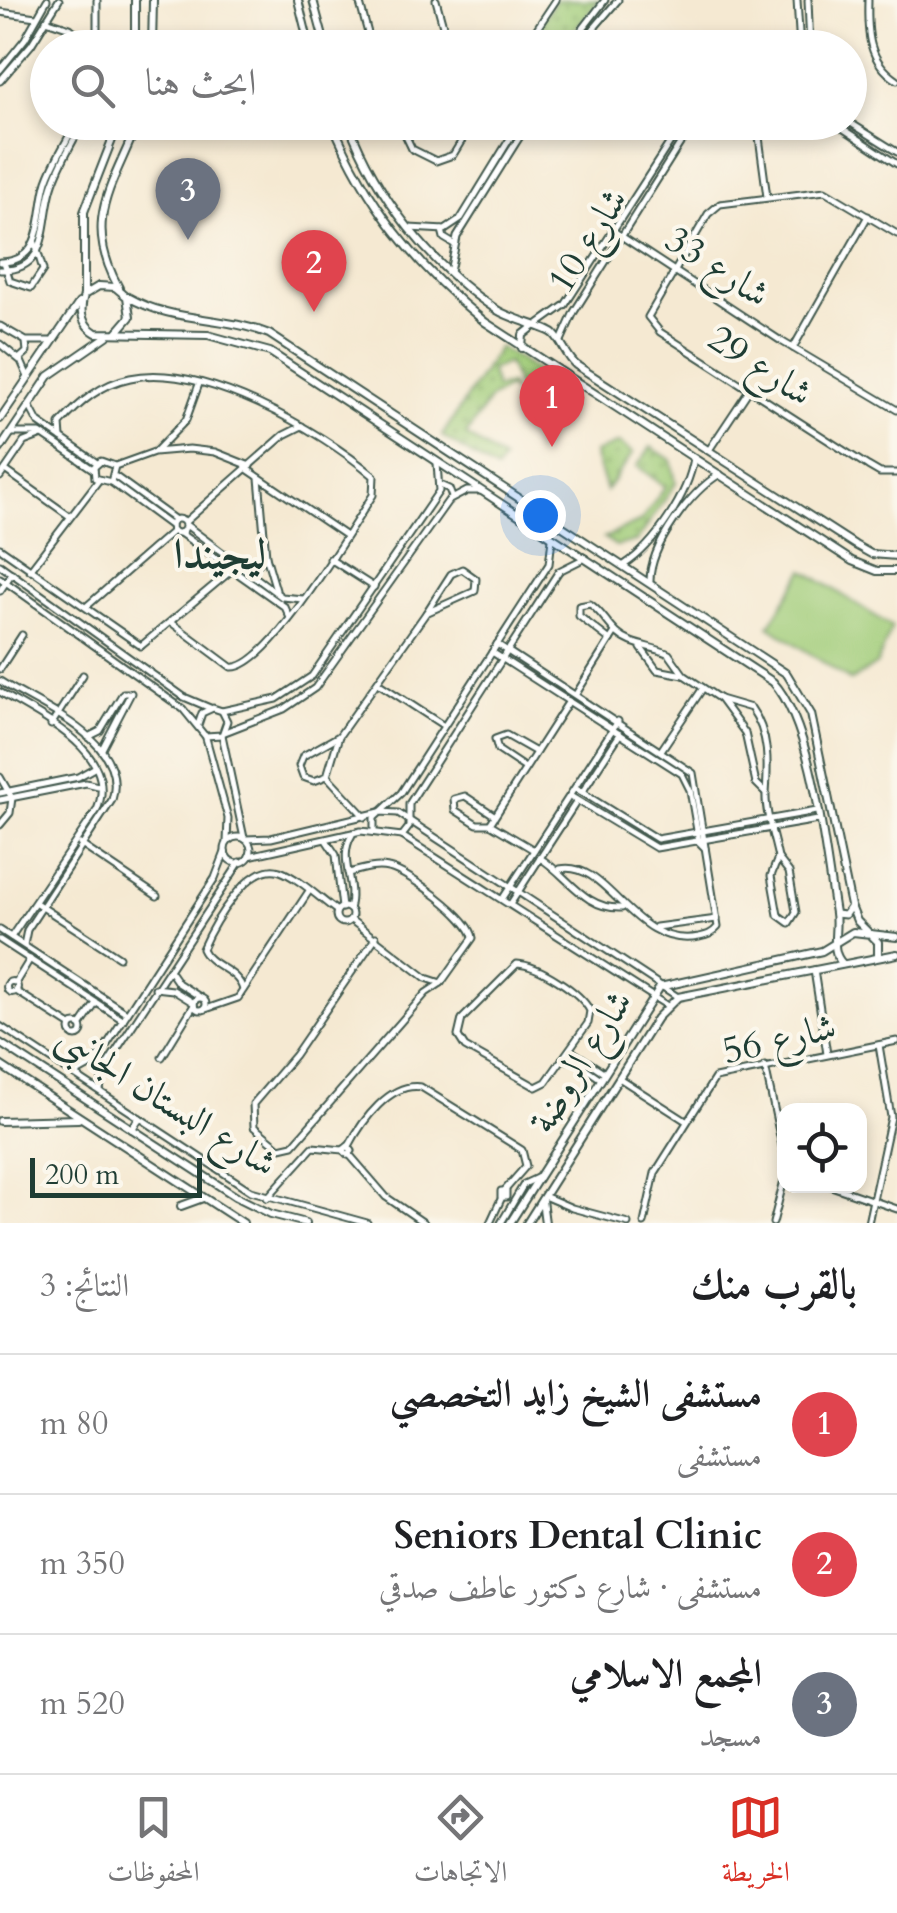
<!DOCTYPE html>
<html lang="ar">
<meta charset="utf-8">
<style>
:root{--surface:#fff;--page:#f2f2f2;--text:#202124;--muted:#757577;--line:#e0e0e0;--accent:#d93025}
body{margin:0;font-family:Cardo,Amiri,serif;background:var(--page);color:var(--text);direction:rtl}
.controls{position:absolute;right:30px;bottom:30px;display:grid;overflow:hidden;border-radius:20px;box-shadow:0 5px 15px #0003}
.controls button{width:90px;height:90px;display:grid;place-items:center;padding:0;border:0;border-bottom:2px solid var(--line);background:var(--surface);color:var(--text);font:50px sans-serif}
.scale{position:absolute;left:30px;bottom:25px;width:172px;box-sizing:border-box;padding-left:10px;border:5px solid #1f3d34;border-top:0;font-size:28px;line-height:35px;white-space:nowrap;color:#1f3d34;-webkit-text-stroke:8px #fbf7ec;paint-order:stroke}
.you{position:absolute;left:540px;top:515px;width:35px;height:35px;margin:-25px;border:8px solid #fff;border-radius:50%;background:#1a73e8;box-shadow:0 0 0 15px #1a73e833}
.badge{display:grid;place-items:center;width:65px;height:65px;border-radius:50%;background:var(--accent);color:#fff;font-size:32px;font-weight:700}
.pin{position:absolute;translate:-50% -82px;filter:drop-shadow(0 2px 5px #0008)}
.pin::after{content:'';position:absolute;top:52px;width:35px;height:30px;background:inherit;clip-path:polygon(0 0,100% 0,50% 100%)}
.list{margin:0;padding:0;list-style:none}
h2{display:flex;justify-content:space-between;align-items:center;height:130px;margin:0;padding:0 40px;font-size:42px}
h2 small{font-size:32px;font-weight:400;color:var(--muted)}
.list li{display:grid;grid-template-columns:65px 1fr auto;gap:30px;align-items:center;box-sizing:border-box;height:140px;padding:0 40px;border-top:2px solid var(--line)}
.list b{display:block;font-size:38px;white-space:nowrap}
.list p{margin:0;font-size:32px;white-space:nowrap;color:var(--muted)}
.list em{font-size:32px;font-style:normal;color:var(--muted)}
.icon{flex:none;width:55px;height:55px;fill:none;stroke:currentColor;stroke-width:2;stroke-linecap:round;stroke-linejoin:round}
.map{position:relative;flex:none;width:897px;height:1223px;overflow:hidden;direction:ltr}
.search{position:absolute;background:var(--surface);box-shadow:0 5px 15px #0003;left:30px;right:30px;top:30px;height:110px;display:flex;align-items:center;gap:25px;box-sizing:border-box;padding:0 35px;border-radius:55px;color:var(--muted);font-size:38px}
.sheet{height:550px;background:var(--surface)}
nav{display:flex;justify-content:space-around;align-items:center;box-sizing:border-box;height:140px;border-top:2px solid var(--line);background:var(--surface);font-size:28px;color:var(--muted)}
nav a{display:grid;justify-items:center;gap:5px}
nav .on{color:var(--accent)}
.map>svg:first-child{display:block}
.grass{fill:#a0cc78;stroke:#608456;stroke-width:2.5}
.park{fill:url(#park-dots);stroke:#608456;stroke-width:2.5}
.lines{fill:none;stroke-linecap:round;stroke-linejoin:round}
.street-casing{stroke:#3f574c;stroke-width:9}
.secondary-casing{stroke:#3f574c;stroke-width:10}
.street{stroke:#fff;stroke-width:5}
.secondary{stroke:#fff;stroke-width:6}
.labels{text-anchor:middle;stroke-width:8;stroke-linejoin:round;paint-order:stroke}
.street-label{font-size:38px;fill:#1f3d34;stroke:#fbf7ec}
.quarter-label{font-size:42px;font-weight:bold;fill:#1f3d34;stroke:#fbf7ec}
</style>
<div class="map">
<svg width="897" height="1223" viewBox="0 0 897 1223">
<defs>
<pattern id="park-dots" width="8" height="8" patternUnits="userSpaceOnUse" patternTransform="scale(2.5)"><rect width="8" height="8" fill="#a0cc78"/><path d="M2 2h.1M6 6h.1" fill="none" stroke="#82a763" stroke-width="1.8" stroke-linecap="round"/></pattern>
</defs>
<rect width="100%" height="100%" fill="#fbf7ec"/>
<filter id="ink" filterUnits="userSpaceOnUse"><feTurbulence type="fractalNoise" baseFrequency=".01" numOctaves="2"/><feDisplacementMap in="SourceGraphic" scale="20" xChannelSelector="R" yChannelSelector="G"/><feConvolveMatrix kernelMatrix="1 2 1 2 8 2 1 2 1" color-interpolation-filters="sRGB"/></filter>
<filter id="wash" filterUnits="userSpaceOnUse"><feTurbulence type="fractalNoise" baseFrequency=".0048" numOctaves="4" result="noise"/><feDisplacementMap in="SourceGraphic" scale="40" xChannelSelector="R" yChannelSelector="G"/><feGaussianBlur stdDeviation="2.25" result="paint"/><feColorMatrix in="noise" values="0 0 0 0 0 0 0 0 0 0 0 0 0 0 0 0 0 1.4 0 .05"/><feComposite in="paint" operator="in"/></filter>
<g filter="url(#wash)">
<rect width="100%" height="100%" fill="#f5e9d2"/>
<polygon class="grass" points="804,570 892,627 877,664 851,681 769,626"/>
<g class="park">
<polygon points="556,0 599,0 560,47 524,48"/>
<polygon points="499,347 565,389 548,392 539,376 522,382 518,388 508,363 490,370 496,388 510,384 512,391 507,388 489,400 466,435 503,460 496,471 442,436"/>
<polygon points="619,443 633,453 606,491 594,453"/>
<polygon points="651,447 671,460 676,483 637,541 616,546 604,538 641,521 665,487 637,466"/>
</g>
</g>
<g filter="url(#ink)">
<g class="lines">
<g class="street-casing">
<g id="street">
<polyline points="359,0 372,48"/>
<polyline points="436,0 449,48"/>
<polyline points="797,0 800,48"/>
<polyline points="808,0 810,48"/>
<path d="M868,0c-1,33 0,61 29,80"/>
<polyline points="0,12 36,17"/>
<polyline points="46,20 70,28 94,48"/>
<polyline points="97,48 97,0"/>
<polyline points="524,48 556,0"/>
<polyline points="568,48 605,0"/>
<polyline points="577,48 618,0"/>
<polyline points="0,70 25,39 47,0"/>
<polyline points="0,81 31,45 59,0"/>
<polyline points="399,122 412,149 436,161 453,155 473,122"/>
<polyline points="757,122 767,197"/>
<polyline points="833,122 897,164"/>
<polyline points="849,122 897,152"/>
<polyline points="409,228 445,230 460,220 520,122"/>
<polyline points="442,230 444,238 454,244"/>
<polyline points="612,230 781,341 897,410"/>
<polyline points="897,234 825,191 720,204 708,214 648,317 660,332 868,466 880,473 897,473"/>
<path d="M0,262c46,0 37,-50 47,-81 7,-21 20,-39 29,-59"/>
<polyline points="4,262 10,281 31,288 43,270 35,243"/>
<path d="M0,270c51,2 41,-49 52,-83 7,-23 20,-43 31,-65"/>
<polyline points="450,272 457,237 529,122"/>
<polyline points="537,325 565,305 683,122"/>
<polyline points="0,326 26,341 50,341"/>
<polyline points="561,341 574,312 681,142 704,122"/>
<polyline points="0,344 21,361 28,377"/>
<polyline points="793,348 868,216"/>
<polyline points="19,359 27,352 26,342"/>
<polyline points="29,405 38,422 97,463"/>
<polyline points="12,433 40,433 94,470"/>
<path d="M61,438l-1,-14c20,-22 41,-40 70,-46 72,-16 190,52 244,98l-1,19c-22,33 -106,177 -142,172l-59,-44"/>
<polyline points="709,450 749,390"/>
<polyline points="156,451 186,420 199,384"/>
<polyline points="115,466 111,482 95,478 94,467 101,461 115,466 154,452 189,449 215,452 250,466"/>
<polyline points="247,469 346,536"/>
<polyline points="5,470 68,515"/>
<polyline points="0,477 24,442 42,435"/>
<polyline points="116,477 174,519"/>
<polyline points="259,478 266,556 276,590"/>
<polyline points="111,482 171,526"/>
<polyline points="440,485 449,489 452,497"/>
<circle cx="178" cy="526" r="7"/>
<polyline points="185,522 284,435 302,426"/>
<polyline points="186,525 282,597 303,599"/>
<polyline points="180,533 285,607 290,618"/>
<polyline points="0,548 141,646 232,570"/>
<polyline points="330,559 374,587"/>
<polyline points="0,565 184,697 210,708"/>
<path d="M624,565c31,-20 64,-70 70,-107"/>
<polygon points="462,569 476,579 475,591 426,613 451,574"/>
<polyline points="30,570 98,481"/>
<polyline points="250,573 266,556"/>
<polyline points="0,578 183,709 205,736 222,735 227,721 222,711 213,708 202,713 198,725"/>
<path d="M650,581c0,-35 40,-89 70,-107"/>
<polyline points="0,591 12,573"/>
<polyline points="87,606 173,531"/>
<path d="M610,640l-31,-24v-10l11,-2c12,8 17,20 27,29 15,14 34,12 52,21l15,21 36,24 31,9c19,26 17,57 15,86 -1,19 8,44 12,64"/>
<path d="M497,644l196,129 25,154c-6,7 -10,8 -19,10 -67,13 -90,-78 -139,-68"/>
<polyline points="641,648 657,670 684,675"/>
<polyline points="492,652 682,774 690,790 699,842 705,848"/>
<polyline points="0,669 22,635"/>
<path d="M0,681c40,26 130,59 112,119l-85,130 -3,15"/>
<polyline points="378,683 444,726"/>
<path d="M0,692c38,24 121,59 97,118l-86,127"/>
<polyline points="576,694 615,632"/>
<polyline points="720,699 745,733 756,783 765,792"/>
<polyline points="222,711 277,699 312,676 439,491 437,463"/>
<polyline points="51,725 83,675"/>
<polyline points="225,732 284,709 315,688 448,501 467,491 481,491"/>
<polyline points="222,735 244,838"/>
<polyline points="339,736 426,613"/>
<polygon points="339,736 327,776 314,781 303,777 299,766 303,756"/>
<polyline points="88,737 100,731 123,693 131,693 102,749"/>
<polyline points="206,738 228,818 227,842"/>
<polyline points="662,749 703,688"/>
<polyline points="525,768 498,750 495,739 506,735 536,752"/>
<polyline points="327,776 365,817"/>
<polyline points="0,777 12,798 10,813 0,825"/>
<polyline points="575,788 657,839 817,811"/>
<polyline points="583,791 620,734"/>
<polyline points="0,793 78,777 94,768"/>
<polyline points="570,796 656,848 818,820"/>
<polyline points="0,800 86,783 98,786"/>
<polyline points="490,824 477,824 455,810 454,799 465,796 494,815"/>
<polyline points="374,830 374,818 401,793 549,564 552,539"/>
<polyline points="402,836 409,827 409,804 559,571 585,558"/>
<circle cx="238" cy="850" r="13"/>
<polyline points="245,839 271,838 380,812 398,813 678,997"/>
<polyline points="326,840 336,855 342,908"/>
<polyline points="80,844 157,896"/>
<polyline points="534,850 490,824 569,701"/>
<polyline points="249,856 361,831 402,836 666,1005"/>
<path d="M540,858c27,16 44,52 82,50"/>
<polygon points="778,858 789,872 796,912 789,923 778,915 771,876"/>
<path d="M348,873c13,-3 26,-8 40,-5 21,4 83,50 85,70l-32,45 -15,10 -133,152 -13,3 -26,-21 -1,-23 42,-49 81,-118"/>
<polyline points="503,898 618,721"/>
<polyline points="36,903 119,957"/>
<polyline points="511,903 577,801"/>
<circle cx="344" cy="915" r="8"/>
<path d="M349,909c8,-26 -12,-50 3,-74"/>
<polyline points="835,914 845,915 851,906"/>
<polyline points="351,920 426,978 441,983"/>
<polyline points="656,927 717,919"/>
<polyline points="0,930 127,1013"/>
<polyline points="0,940 123,1020"/>
<path d="M517,964c21,1 64,28 73,47l-2,12 -42,59 -10,5 -71,-40 -7,-11 4,-17z"/>
<polyline points="169,970 178,983 200,997"/>
<polyline points="814,970 827,1054"/>
<circle cx="12" cy="987" r="5.5"/>
<polyline points="16,982 30,959"/>
<polyline points="155,988 173,990 194,1003"/>
<path d="M243,990c-5,-21 -33,-23 -41,-41 10,-23 47,-89 78,-78 19,7 40,28 57,40"/>
<polyline points="16,991 71,1026"/>
<circle cx="200" cy="1004" r="6"/>
<polyline points="203,1010 238,998 309,891"/>
<circle cx="76" cy="1030" r="6"/>
<polyline points="81,1025 96,1003"/>
<polyline points="0,1026 251,1191 367,1223"/>
<polyline points="570,1050 605,1073"/>
<polyline points="162,1057 194,1005"/>
<polyline points="562,1059 575,1061 601,1079"/>
<polyline points="765,1066 784,1155"/>
<polyline points="75,1074 95,1063 215,878 225,852"/>
<polyline points="619,1078 686,1121"/>
<polyline points="100,1090 104,1069 240,862"/>
<polygon points="348,1146 352,1151 348,1155 343,1150"/>
<path d="M349,1146c13,-25 41,-64 72,-59l101,63 4,16 -21,24"/>
<polyline points="349,1154 386,1197 424,1223"/>
<polyline points="831,1186 897,1209"/>
<rect x="501" y="1191" width="5" height="6"/>
<polyline points="544,1196 572,1208 628,1223"/>
<polyline points="267,1198 313,1147 343,1150"/>
<polyline points="490,1223 502,1197"/>
<polyline points="501,1223 524,1184 539,1177"/>
<polyline points="644,1223 655,1173 715,1078 897,1041"/>
<polyline points="773,1223 784,1180"/>
<polyline points="868,1223 891,1117 879,1045"/>
</g>
</g>
<g class="secondary-casing">
<g id="secondary">
<polyline points="298,0 310,48"/>
<polyline points="313,0 326,48"/>
<polyline points="135,48 135,0"/>
<polyline points="152,48 153,0"/>
<path d="M332,122c34,82 84,144 153,200l367,239 25,10h20"/>
<path d="M348,122c28,74 83,145 149,188 16,10 49,17 57,24 9,9 12,22 22,31l279,180 16,9 26,2"/>
<path d="M119,288c-38,-68 -6,-101 19,-166"/>
<polyline points="84,294 84,212 119,122"/>
<path d="M128,297c45,26 94,18 141,37l518,340 24,40 40,192 6,15 21,21v15"/>
<path d="M117,332l13,-15 -3,-20 -12,-10 -16,-1 -15,9c-5,16 -3,29 12,38l112,2 62,17 503,330c40,43 52,171 62,231 3,18 -6,38 8,51"/>
<polyline points="522,348 523,335 533,327"/>
<polyline points="0,419 79,303"/>
<polyline points="0,449 49,376 107,336"/>
<polyline points="0,1043 235,1196 271,1214 306,1223"/>
<polyline points="0,1065 243,1223"/>
<polyline points="0,1121 78,1119"/>
<polyline points="132,1129 139,1118"/>
<polyline points="542,1200 545,1223"/>
<polyline points="181,1206 203,1198"/>
<polyline points="510,1223 660,987 822,951 853,932 897,937"/>
<polyline points="527,1223 657,1018 678,997 897,954"/>
</g>
</g>
<use href="#street" class="street"/>
<use href="#secondary" class="secondary"/>
</g>
</g>
<g class="labels">
<g class="street-label">
<text transform="translate(587 240) rotate(-58)" y="13">شارع 10</text>
<text transform="translate(718 266) rotate(33)" y="13">شارع 33</text>
<text transform="translate(761 365) rotate(33)" y="13">شارع 29</text>
<text transform="translate(779 1038) rotate(-13)" y="13">شارع 56</text>
<text transform="translate(580 1061) rotate(-58)" y="13">شارع الروضة</text>
<text transform="translate(167 1100) rotate(32)" y="13">شارع البستان الجانبى</text>
</g>
<g class="quarter-label">
<text x="220" y="568">ليجيندا</text>
</g>
</g>
</svg>
<div class="controls">
<button><svg class="icon" aria-label="locate" viewBox="0 0 24 24"><circle cx="12" cy="12" r="6"/><path d="M12 2v4M12 18v4M2 12h4M18 12h4"/></svg></button>
</div>
<div class="scale">200 m</div>
<div class="you"></div>
<div class="pin badge" style="left:552px;top:447px;background:#e0444e">1</div>
<div class="pin badge" style="left:314px;top:312px;background:#e0444e">2</div>
<div class="pin badge" style="left:188px;top:240px;background:#6b7280">3</div>
<div class="search"><svg class="icon" aria-label="search" viewBox="0 0 24 24"><circle cx="10" cy="10" r="6"/><path d="M15 15l6 6"/></svg>ابحث هنا</div>
</div>
<section class="sheet">
<h2>بالقرب منك<small>النتائج: 3</small></h2>
<ul class="list">
<li><span class="badge" style="background:#e0444e">1</span><div><b>مستشفى الشيخ زايد التخصصي</b><p>مستشفى</p></div><em>80 m</em></li>
<li><span class="badge" style="background:#e0444e">2</span><div><b>Seniors Dental Clinic</b><p>مستشفى · شارع دكتور عاطف صدقي</p></div><em>350 m</em></li>
<li><span class="badge" style="background:#6b7280">3</span><div><b>المجمع الاسلامي</b><p>مسجد</p></div><em>520 m</em></li>
</ul>
</section>
<nav>
<a class="on"><svg class="icon" aria-label="map" viewBox="0 0 24 24"><path d="M3 6l6-2 6 2 6-2v14l-6 2-6-2-6 2zM9 4v14M15 6v14"/></svg>الخريطة</a>
<a><svg class="icon" aria-label="directions" viewBox="0 0 24 24"><path d="M12 3l9 9-9 9-9-9zM9 14v-3h6M13 9l2 2-2 2"/></svg>الاتجاهات</a>
<a><svg class="icon" aria-label="saved" viewBox="0 0 24 24"><path d="M7 4h10v16l-5-4-5 4z"/></svg>المحفوظات</a>
</nav>
